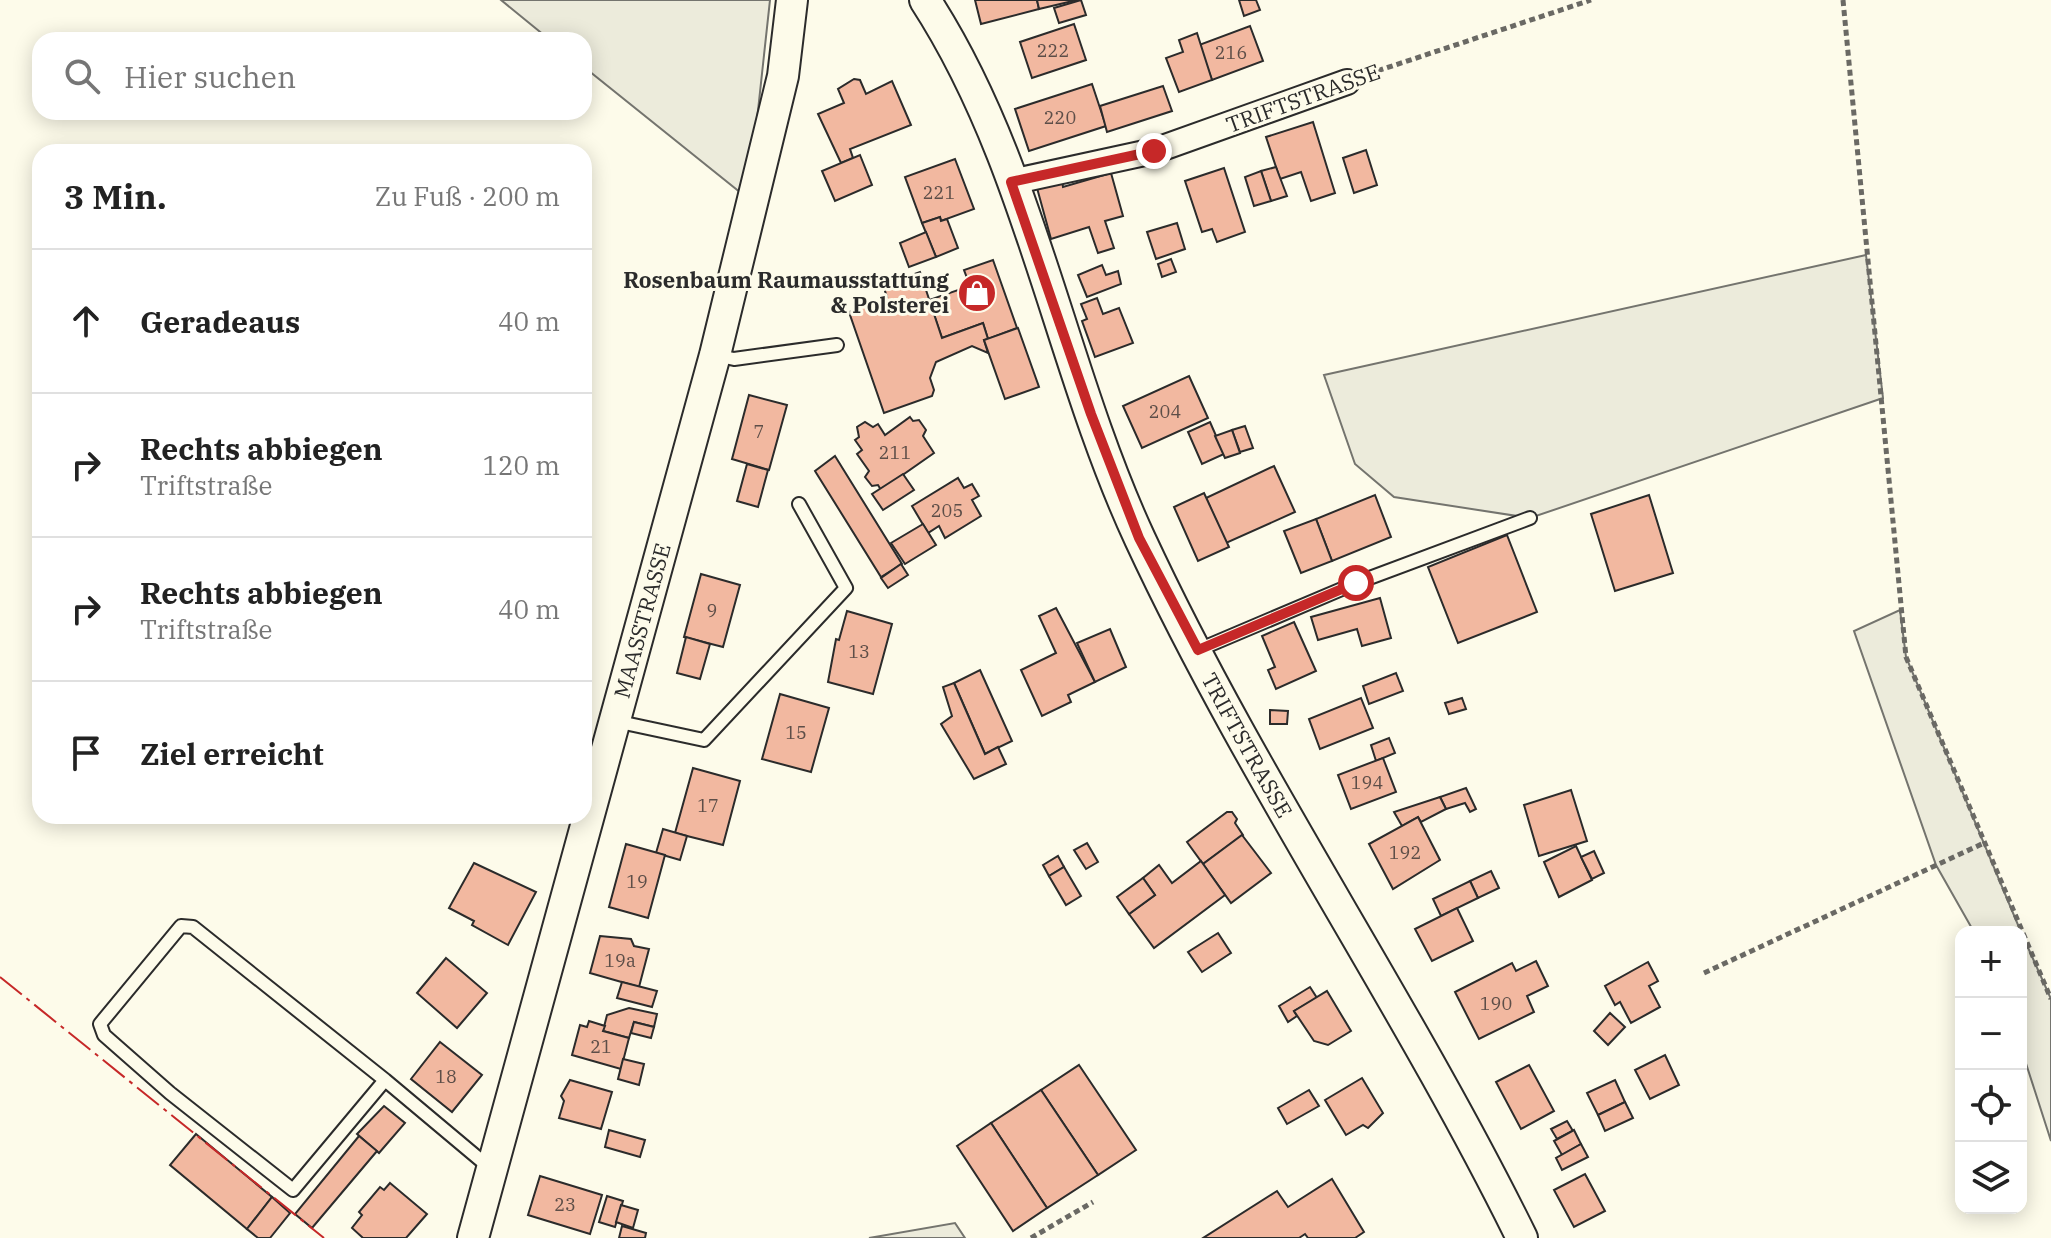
<!DOCTYPE html>
<html lang="de">
<meta charset="utf-8">
<style>
:root{--surface:#fff;--page:#f2f2f2;--text:#222;--muted:#767676;--line:#e0e0e0}
body{margin:0;font-family:"IBM Plex Serif",serif;background:var(--page);color:var(--text)}
.controls{position:absolute;right:24px;bottom:24px;display:grid;overflow:hidden;border-radius:16px;box-shadow:0 4px 20px #0003}
.controls button{width:72px;height:72px;display:grid;place-items:center;padding:0;border:0;border-bottom:2px solid var(--line);background:var(--surface);color:var(--text);font:40px sans-serif}
.stop{position:absolute;width:24px;height:24px;margin:-18px;border:6px solid #c62828;border-radius:50%;background:#fff}
.stop.end{background:#c62828;border-color:#fff;box-shadow:0 2px 8px #0008}
.list{margin:0;padding:0;list-style:none}
h2{display:flex;justify-content:space-between;align-items:center;height:104px;margin:0;padding:0 32px;font-size:34px}
h2 small{font-size:26px;font-weight:400;color:var(--muted)}
.list li{display:grid;grid-template-columns:52px 1fr auto;gap:24px;align-items:center;box-sizing:border-box;height:144px;padding:0 32px;border-top:2px solid var(--line)}
.list b{display:block;font-size:30px;white-space:nowrap}
.list p{margin:0;font-size:26px;white-space:nowrap;color:var(--muted)}
.list em{font-size:26px;font-style:normal;color:var(--muted)}
.icon{flex:none;width:44px;height:44px;fill:none;stroke:currentColor;stroke-width:2;stroke-linecap:round;stroke-linejoin:round}
.map{position:relative;flex:none;width:2051px;height:1238px;overflow:hidden}
.search{position:absolute;background:var(--surface);box-shadow:0 4px 20px #0003;left:32px;top:32px;width:560px;height:88px;display:flex;align-items:center;gap:20px;box-sizing:border-box;padding:0 28px;border-radius:24px;color:var(--muted);font-size:30px}
.panel{position:absolute;background:var(--surface);box-shadow:0 4px 20px #0003;left:32px;top:144px;width:560px;height:680px;border-radius:24px}
.map>svg:first-child{display:block}
.green{fill:#ecebdb;stroke:#74746e;stroke-width:2}
.building{fill:#f2b8a0;stroke:#2b2b2b;stroke-width:2}
.lines{fill:none;stroke-linecap:round;stroke-linejoin:round}
.service-casing{stroke:#2b2b2b;stroke-width:16}
.minor-casing{stroke:#2b2b2b;stroke-width:28}
.tertiary-casing{stroke:#2b2b2b;stroke-width:34}
.path{stroke:#6a6964;stroke-width:5;stroke-dasharray:6 4;stroke-linecap:butt}
.service{stroke:#fdfbea;stroke-width:12}
.minor{stroke:#fdfbea;stroke-width:24}
.tertiary{stroke:#fdfbea;stroke-width:30}
.power{stroke:#c62828;stroke-width:2;stroke-dasharray:28 6 4 6;stroke-linecap:butt}
.route{stroke:#c62828;stroke-width:10}
.labels{text-anchor:middle;stroke-width:6;stroke-linejoin:round;paint-order:stroke}
.number-label{font-size:18px;fill:#5d4e48}
.street-label{font-size:22px;fill:#2b2b2b;stroke:#fdfbea}
.poi-label{font-size:22px;font-weight:bold;fill:#2b2b2b;stroke:#fdfbea;text-anchor:end}
</style>
<div class="map">
<svg width="2051" height="1238" viewBox="0 0 2051 1238">
<rect width="100%" height="100%" fill="#fdfbea"/>
<g class="green">
<polygon points="501,0 770,0 755,138 741,193 584,67 584,40 550,40"/>
<polygon points="1866,255 1883,398 1530,518 1394,497 1355,464 1324,375"/>
<polygon points="1900,610 1906,657 2021,932 1974,932 1936,865 1854,631"/>
<polygon points="2021,932 2051,999 2051,1141 2021,1048"/>
<polygon points="955,1223 965,1238 869,1238"/>
</g>
<g class="building">
<polygon points="975,0 1037,0 1039,9 981,24"/>
<polygon points="1037,0 1077,0 1039,9"/>
<polygon points="1081,0 1086,15 1059,23 1054,8"/>
<polygon points="1239,0 1256,0 1260,10 1244,16"/>
<polygon points="1074,24 1086,60 1032,78 1020,42"/>
<polygon points="1250,26 1263,61 1212,80 1199,45"/>
<polygon points="1197,33 1212,80 1179,92 1166,58 1183,52 1179,40"/>
<polygon points="854,79 860,80 866,94 892,81 911,125 850,149 853,158 841,163 818,114 844,103 838,89"/>
<polygon points="1092,84 1106,126 1029,151 1015,109"/>
<polygon points="1163,86 1172,111 1107,132 1100,106"/>
<polygon points="1313,122 1335,193 1311,201 1301,172 1280,179 1266,137"/>
<polygon points="1366,150 1377,185 1354,193 1343,158"/>
<polygon points="860,155 872,185 835,201 822,171"/>
<polygon points="955,159 974,209 941,221 940,217 922,223 905,177"/>
<polygon points="1276,167 1287,196 1271,201 1261,171"/>
<polygon points="1224,168 1245,232 1217,242 1212,229 1202,232 1185,181"/>
<polygon points="1261,171 1271,201 1254,206 1245,177"/>
<polygon points="1111,173 1123,216 1105,221 1114,248 1098,253 1089,227 1051,239 1037,188 1062,180 1063,187"/>
<polygon points="940,217 941,221 947,219 958,248 936,257 922,223"/>
<polygon points="1177,223 1185,249 1156,259 1147,232"/>
<polygon points="926,232 936,257 909,267 900,243"/>
<polygon points="1171,259 1176,272 1162,277 1158,264"/>
<polygon points="993,260 1017,328 988,339 983,323 942,338 929,300 970,286 964,270"/>
<polygon points="1102,265 1106,275 1118,271 1121,284 1087,297 1078,275"/>
<polygon points="920,272 942,338 983,323 988,339 984,340 988,353 972,346 936,362 930,378 934,390 932,396 884,413 849,312 887,297 883,285"/>
<polygon points="1097,298 1103,314 1119,308 1133,343 1095,357 1082,321 1087,319 1081,304"/>
<polygon points="1018,328 1039,387 1005,399 984,340"/>
<polygon points="1189,376 1208,418 1142,448 1123,406"/>
<polygon points="749,395 787,405 769,470 732,459"/>
<polygon points="910,417 913,421 919,420 926,430 923,436 934,453 881,490 878,485 872,486 865,477 869,471 857,454 862,450 855,440 859,437 857,427 865,422 873,427 878,424 885,435"/>
<polygon points="1210,422 1224,454 1202,464 1188,432"/>
<polygon points="1245,426 1253,448 1240,452 1232,430"/>
<polygon points="1232,430 1240,453 1225,458 1215,436"/>
<polygon points="835,456 902,564 881,577 815,471"/>
<polygon points="747,464 768,470 758,507 737,501"/>
<polygon points="1274,466 1295,512 1226,543 1206,498"/>
<polygon points="903,474 914,490 883,510 872,494"/>
<polygon points="958,478 964,488 972,484 979,496 972,500 981,516 945,538 939,526 928,533 912,506"/>
<polygon points="1204,493 1229,547 1198,561 1174,507"/>
<polygon points="1375,495 1391,537 1332,561 1316,519"/>
<polygon points="1649,495 1673,573 1615,591 1591,514"/>
<polygon points="1316,519 1332,561 1301,573 1284,531"/>
<polygon points="923,524 936,545 905,564 891,543"/>
<polygon points="1507,535 1537,612 1458,643 1428,567"/>
<polygon points="901,564 908,575 888,588 881,578"/>
<polygon points="701,574 740,585 723,647 684,637"/>
<polygon points="1380,598 1391,638 1362,646 1357,629 1318,640 1311,617"/>
<polygon points="1056,608 1095,682 1068,695 1071,702 1042,716 1021,670 1056,653 1039,616"/>
<polygon points="847,611 892,624 873,694 828,682 836,639 839,640"/>
<polygon points="1294,622 1316,671 1276,689 1268,670 1275,667 1262,636"/>
<polygon points="1110,629 1126,667 1095,682 1077,643"/>
<polygon points="686,637 710,644 700,679 677,673"/>
<polygon points="980,670 1012,741 985,754 954,683"/>
<polygon points="1396,673 1403,691 1369,704 1363,686"/>
<polygon points="954,683 985,754 998,747 1006,764 974,779 941,724 952,716 943,687"/>
<polygon points="780,694 829,708 811,772 762,759"/>
<polygon points="1361,698 1373,728 1320,749 1309,719"/>
<polygon points="1462,698 1466,709 1449,714 1445,703"/>
<polygon points="1270,710 1288,711 1287,724 1270,724"/>
<polygon points="1389,738 1395,753 1376,761 1371,745"/>
<polygon points="1383,758 1396,792 1351,809 1338,775"/>
<polygon points="693,768 740,781 723,845 675,833"/>
<polygon points="1466,788 1476,809 1470,812 1465,803 1446,809 1440,797"/>
<polygon points="1571,790 1587,841 1539,856 1524,805"/>
<polygon points="1440,797 1446,809 1421,822 1418,817 1402,826 1394,812"/>
<polygon points="1227,812 1232,812 1237,819 1235,823 1243,835 1203,864 1187,842"/>
<polygon points="1418,817 1440,860 1393,889 1369,844"/>
<polygon points="663,829 687,836 680,860 656,853"/>
<polygon points="1242,835 1271,873 1231,903 1203,864"/>
<polygon points="1087,843 1098,862 1086,869 1074,850"/>
<polygon points="626,844 665,855 648,918 609,907"/>
<polygon points="1576,846 1592,880 1559,897 1544,862"/>
<polygon points="1594,851 1604,873 1592,879 1581,857"/>
<polygon points="1058,856 1064,867 1049,876 1043,865"/>
<polygon points="1201,861 1225,895 1154,948 1129,914 1155,895 1143,878 1159,865 1172,883"/>
<polygon points="474,863 536,892 508,945 472,925 474,921 449,908"/>
<polygon points="1064,867 1081,896 1066,905 1049,876"/>
<polygon points="1491,871 1499,888 1478,898 1470,881"/>
<polygon points="1143,878 1155,895 1129,914 1117,897"/>
<polygon points="1470,881 1478,898 1441,916 1433,899"/>
<polygon points="1457,908 1473,941 1432,961 1415,929"/>
<polygon points="1218,933 1231,953 1202,972 1188,952"/>
<polygon points="600,936 631,939 634,946 649,949 639,987 590,973"/>
<polygon points="446,958 487,993 457,1028 417,993"/>
<polygon points="1536,961 1548,986 1527,996 1534,1012 1479,1039 1455,992 1512,963 1516,971"/>
<polygon points="1648,962 1658,981 1649,986 1660,1007 1631,1023 1620,1002 1615,1005 1605,986"/>
<polygon points="622,982 657,991 652,1007 617,998"/>
<polygon points="1310,987 1317,998 1294,1011 1297,1016 1288,1022 1279,1006"/>
<polygon points="1327,991 1351,1031 1328,1045 1314,1041 1294,1011"/>
<polygon points="629,1008 657,1014 654,1027 634,1022 629,1038 603,1031 607,1015"/>
<polygon points="1610,1013 1625,1027 1608,1045 1594,1031"/>
<polygon points="589,1021 605,1026 603,1031 629,1038 621,1069 572,1055 580,1025 587,1027"/>
<polygon points="634,1022 654,1027 651,1038 631,1033"/>
<polygon points="440,1042 482,1075 452,1112 411,1079"/>
<polygon points="1665,1055 1679,1085 1650,1099 1635,1070"/>
<polygon points="623,1059 644,1064 639,1085 618,1079"/>
<polygon points="1079,1065 1136,1150 1098,1175 1041,1090"/>
<polygon points="1529,1065 1554,1111 1521,1129 1496,1082"/>
<polygon points="1362,1078 1383,1113 1368,1128 1363,1125 1346,1135 1325,1100"/>
<polygon points="570,1080 612,1092 601,1129 559,1118 564,1101 561,1096"/>
<polygon points="1615,1080 1625,1102 1598,1115 1587,1093"/>
<polygon points="1041,1090 1098,1175 1047,1208 991,1123"/>
<polygon points="1309,1090 1319,1106 1287,1124 1278,1108"/>
<polygon points="1625,1102 1633,1118 1605,1131 1598,1115"/>
<polygon points="384,1106 405,1123 379,1153 357,1134"/>
<polygon points="1567,1121 1573,1131 1557,1139 1551,1129"/>
<polygon points="991,1123 1047,1208 1013,1231 957,1146"/>
<polygon points="609,1130 645,1140 640,1157 605,1147"/>
<polygon points="1574,1130 1581,1144 1562,1155 1554,1141"/>
<polygon points="196,1134 272,1197 247,1229 170,1165"/>
<polygon points="359,1136 377,1151 312,1228 295,1214"/>
<polygon points="1581,1144 1588,1157 1562,1170 1556,1158"/>
<polygon points="1585,1174 1605,1211 1574,1227 1554,1190"/>
<polygon points="540,1176 602,1195 590,1234 528,1215"/>
<polygon points="1332,1179 1364,1232 1355,1238 1308,1238 1305,1234 1299,1238 1203,1238 1277,1191 1288,1207"/>
<polygon points="390,1183 427,1214 406,1238 363,1238 352,1228 362,1215 359,1212 380,1187 384,1190"/>
<polygon points="607,1196 623,1201 615,1227 599,1222"/>
<polygon points="272,1197 290,1213 270,1238 258,1238 247,1229"/>
<polygon points="621,1205 638,1210 633,1228 616,1222"/>
<polygon points="622,1226 646,1233 645,1238 619,1238"/>
</g>
<g class="lines">
<g class="service-casing">
<g id="service">
<polyline points="715,355 734,359 837,345"/>
<polyline points="1198,650 1356,583 1530,518"/>
<polyline points="615,721 704,740 846,588 799,504"/>
<polyline points="385,1080 193,927 181,926 100,1024 104,1035 170,1093 293,1190 385,1080 490,1168"/>
</g>
</g>
<g class="minor-casing">
<polyline id="minor" points="1011,182 1154,151 1347,82"/>
</g>
<g class="tertiary-casing">
<g id="tertiary">
<path id="s1" d="M925,0c106,163 134,365 215,539 112,241 265,461 382,699"/>
<path id="s2" d="M473,1238l242,-883 68,-279 9,-76"/>
</g>
</g>
<g class="path">
<polyline points="1843,0 1906,657 2051,999"/>
<polyline points="1368,74 1591,0"/>
<polyline points="1704,973 1984,843"/>
<polyline points="1031,1238 1093,1202"/>
</g>
<use href="#service" class="service"/>
<use href="#minor" class="minor"/>
<use href="#tertiary" class="tertiary"/>
<polyline class="power" points="0,977 324,1238"/>
</g>
<g class="lines">
<polyline class="route" points="1154,151 1011,182 1091,414 1139,538 1198,650 1356,583"/>
</g>
<defs>
<g id="shop-disc" transform="scale(2)"><circle r="9.5" fill="#c62828" stroke="#fdfbea"/><path d="M-5-2.5h2.3a2.7 3.5 0 0 1 5.4 0H5L5.5 6h-11ZM-1.5-2.5h3a1.5 2.3 0 0 0-3 0Z" fill="#fff"/></g>
</defs>
<g fill-rule="evenodd">
<use href="#shop-disc" x="977" y="293"/>
</g>
<g class="labels">
<g class="number-label">
<text x="1053" y="57">222</text>
<text x="1231" y="59">216</text>
<text x="1060" y="124">220</text>
<text x="939" y="199">221</text>
<text x="1165" y="418">204</text>
<text x="759" y="438">7</text>
<text x="895" y="459">211</text>
<text x="947" y="517">205</text>
<text x="712" y="617">9</text>
<text x="859" y="658">13</text>
<text x="796" y="739">15</text>
<text x="1367" y="789">194</text>
<text x="708" y="812">17</text>
<text x="1405" y="859">192</text>
<text x="637" y="888">19</text>
<text x="620" y="967">19a</text>
<text x="1496" y="1010">190</text>
<text x="601" y="1053">21</text>
<text x="446" y="1083">18</text>
<text x="565" y="1211">23</text>
</g>
<g class="street-label">
<text transform="translate(1303 98) rotate(-20)" y="8">TRIFTSTRASSE</text>
<text dy="8" stroke="none"><textPath href="#s2" startOffset="640">MAASSTRASSE</textPath></text>
<text dy="8" stroke="none"><textPath href="#s1" startOffset="814">TRIFTSTRASSE</textPath></text>
</g>
<g class="poi-label">
<text x="949" y="288">Rosenbaum Raumausstattung<tspan x="949" dy="25">&amp; Polsterei</tspan></text>
</g>
</g>
</svg>
<div class="controls">
<button>+</button>
<button>−</button>
<button><svg class="icon" aria-label="locate" viewBox="0 0 24 24"><circle cx="12" cy="12" r="6"/><path d="M12 2v4M12 18v4M2 12h4M18 12h4"/></svg></button>
<button><svg class="icon" aria-label="layers" viewBox="0 0 24 24"><path d="M12 4l9 5-9 5-9-5zM3 14l9 5 9-5"/></svg></button>
</div>
<div class="stop" style="left:1356px;top:583px"></div>
<div class="stop end" style="left:1154px;top:151px"></div>
<div class="search"><svg class="icon" aria-label="search" viewBox="0 0 24 24"><circle cx="10" cy="10" r="6"/><path d="M15 15l6 6"/></svg>Hier suchen</div>
<section class="panel">
<h2>3 Min.<small>Zu Fuß · 200 m</small></h2>
<ul class="list">
<li><svg class="icon" aria-label="ahead" viewBox="0 0 24 24"><path d="M12 20V5M6 11l6-6 6 6"/></svg><div><b>Geradeaus</b></div><em>40 m</em></li>
<li><svg class="icon" aria-label="right" viewBox="0 0 24 24"><path d="M7 20v-9h11M14 6l5 5-5 5"/></svg><div><b>Rechts abbiegen</b><p>Triftstraße</p></div><em>120 m</em></li>
<li><svg class="icon" aria-label="right" viewBox="0 0 24 24"><path d="M7 20v-9h11M14 6l5 5-5 5"/></svg><div><b>Rechts abbiegen</b><p>Triftstraße</p></div><em>40 m</em></li>
<li><svg class="icon" aria-label="arrive" viewBox="0 0 24 24"><path d="M6 21V4h12l-3 4 3 4H6"/></svg><div><b>Ziel erreicht</b></div></li>
</ul>
</section>
</div>
